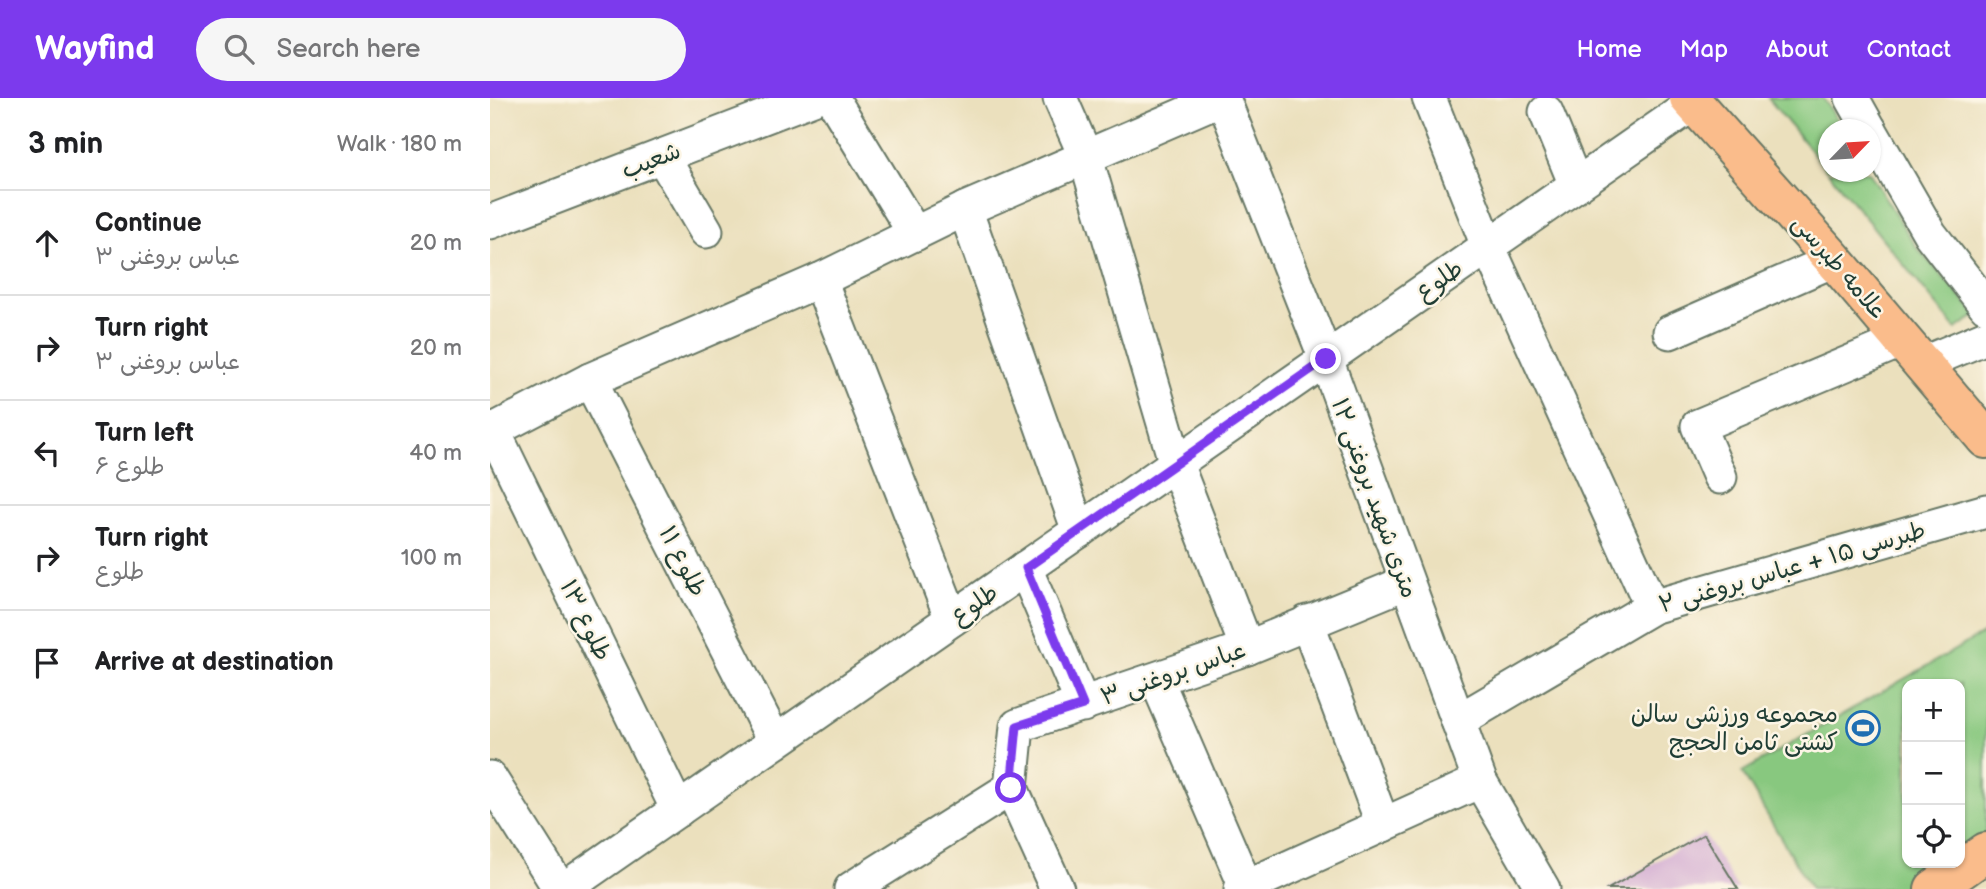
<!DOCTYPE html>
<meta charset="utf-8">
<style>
:root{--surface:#fff;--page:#f6f6f6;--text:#202124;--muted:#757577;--line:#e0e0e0;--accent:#7c3aed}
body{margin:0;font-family:"Balsamiq Sans","Playpen Sans Arabic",sans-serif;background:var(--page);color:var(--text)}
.controls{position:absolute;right:21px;bottom:21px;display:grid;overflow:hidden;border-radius:14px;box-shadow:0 2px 5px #0004}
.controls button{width:63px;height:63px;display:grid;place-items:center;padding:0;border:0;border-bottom:2px solid var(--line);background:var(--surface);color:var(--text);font:35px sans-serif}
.compass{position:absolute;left:1328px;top:21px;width:63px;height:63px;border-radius:50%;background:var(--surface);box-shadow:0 2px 5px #0004;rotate:65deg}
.stop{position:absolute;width:21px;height:21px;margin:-16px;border:5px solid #7c3aed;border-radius:50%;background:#fff}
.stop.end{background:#7c3aed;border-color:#fff;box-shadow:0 2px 7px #0008}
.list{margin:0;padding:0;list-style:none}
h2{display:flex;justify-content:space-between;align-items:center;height:91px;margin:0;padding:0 28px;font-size:30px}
h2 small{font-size:23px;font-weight:400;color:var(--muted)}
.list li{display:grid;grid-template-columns:46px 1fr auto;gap:21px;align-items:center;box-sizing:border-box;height:105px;padding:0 28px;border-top:2px solid var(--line)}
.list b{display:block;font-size:26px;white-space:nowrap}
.list p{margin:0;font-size:23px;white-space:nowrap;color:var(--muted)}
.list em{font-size:23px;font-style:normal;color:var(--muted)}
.icon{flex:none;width:38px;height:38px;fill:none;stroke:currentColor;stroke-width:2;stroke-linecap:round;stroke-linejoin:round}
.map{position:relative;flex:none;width:1496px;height:791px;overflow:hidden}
header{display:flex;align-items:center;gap:42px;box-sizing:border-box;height:98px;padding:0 35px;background:var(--accent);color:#fff}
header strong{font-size:33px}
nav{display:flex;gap:38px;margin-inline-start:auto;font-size:24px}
.search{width:490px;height:63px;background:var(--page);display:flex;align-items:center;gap:18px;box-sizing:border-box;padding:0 24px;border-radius:38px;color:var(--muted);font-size:26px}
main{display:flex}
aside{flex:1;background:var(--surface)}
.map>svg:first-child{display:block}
.green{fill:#88c87f;stroke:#54825a;stroke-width:2}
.building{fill:#c99bcf}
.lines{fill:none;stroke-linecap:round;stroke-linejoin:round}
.minor-casing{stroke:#667664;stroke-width:37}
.major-casing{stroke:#667664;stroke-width:42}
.minor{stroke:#fff;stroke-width:33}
.major{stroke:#fabc8b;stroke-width:38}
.route{stroke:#7c3aed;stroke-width:9}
.labels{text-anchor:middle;stroke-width:5;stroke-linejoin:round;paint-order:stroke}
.street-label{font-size:24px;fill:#1f3d34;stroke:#fcf5e5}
.poi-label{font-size:24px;fill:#1f3d34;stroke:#fcf5e5;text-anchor:end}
</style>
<header>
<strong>Wayfind</strong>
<div class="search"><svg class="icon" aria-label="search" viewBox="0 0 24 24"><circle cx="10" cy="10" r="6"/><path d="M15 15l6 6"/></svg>Search here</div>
<nav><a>Home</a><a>Map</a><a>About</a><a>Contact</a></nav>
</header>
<main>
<aside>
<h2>3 min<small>Walk · 180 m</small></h2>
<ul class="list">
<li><svg class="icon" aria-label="ahead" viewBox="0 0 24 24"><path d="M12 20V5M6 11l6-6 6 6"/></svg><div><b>Continue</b><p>عباس بروغنی ۳</p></div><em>20 m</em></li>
<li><svg class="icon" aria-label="right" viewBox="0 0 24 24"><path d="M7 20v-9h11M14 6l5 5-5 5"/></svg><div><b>Turn right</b><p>عباس بروغنی ۳</p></div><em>20 m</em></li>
<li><svg class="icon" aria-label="left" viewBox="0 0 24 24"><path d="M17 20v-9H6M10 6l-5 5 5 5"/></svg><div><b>Turn left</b><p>طلوع ۶</p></div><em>40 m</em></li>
<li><svg class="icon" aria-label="right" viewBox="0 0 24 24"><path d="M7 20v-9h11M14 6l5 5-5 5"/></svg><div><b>Turn right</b><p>طلوع</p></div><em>100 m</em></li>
<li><svg class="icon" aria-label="arrive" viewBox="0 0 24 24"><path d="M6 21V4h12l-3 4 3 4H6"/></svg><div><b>Arrive at destination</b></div></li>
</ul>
</aside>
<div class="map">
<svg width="1496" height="791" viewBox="0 0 1496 791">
<rect width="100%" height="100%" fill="#fcf5e5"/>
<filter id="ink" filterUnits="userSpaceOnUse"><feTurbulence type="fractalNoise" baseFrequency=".0143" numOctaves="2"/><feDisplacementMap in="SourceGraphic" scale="14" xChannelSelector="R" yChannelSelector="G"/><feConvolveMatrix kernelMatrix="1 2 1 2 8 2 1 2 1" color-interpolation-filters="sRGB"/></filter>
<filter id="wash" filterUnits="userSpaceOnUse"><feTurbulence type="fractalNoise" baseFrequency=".00686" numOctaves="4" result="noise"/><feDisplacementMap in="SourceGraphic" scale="28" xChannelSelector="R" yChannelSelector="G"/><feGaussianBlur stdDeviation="1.57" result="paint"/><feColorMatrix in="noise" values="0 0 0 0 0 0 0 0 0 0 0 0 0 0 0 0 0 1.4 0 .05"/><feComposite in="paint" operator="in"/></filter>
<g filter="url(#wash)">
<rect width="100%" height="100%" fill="#ebe0bd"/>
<g class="green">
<polygon points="1278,0 1333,0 1353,31 1338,32 1338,74 1379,74 1427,150 1487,217 1466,231"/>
<polygon points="1496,534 1496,741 1470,758 1470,586 1417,586 1417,765 1459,765 1418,791 1321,791 1252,674"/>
</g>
<g id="blocks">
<polygon class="building" points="1214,736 1248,791 1118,791"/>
</g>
</g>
<g filter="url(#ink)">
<use href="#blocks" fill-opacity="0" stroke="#667664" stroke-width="2"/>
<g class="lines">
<g class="minor-casing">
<g id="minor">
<polyline points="342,0 425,136"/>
<polyline points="570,0 595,57 686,366 757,550"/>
<polyline points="733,0 836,261 990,683 1053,791"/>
<polyline points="939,0 998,148 1162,509"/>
<polyline points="1362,0 1380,32"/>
<polyline points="1056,14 1086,87"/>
<polyline points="1380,32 1440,136 1496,208"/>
<polyline points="172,58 216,133"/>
<polyline points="475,111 589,433"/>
<polyline points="0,124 323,0"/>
<polyline points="330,182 462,521"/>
<polyline points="1180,234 1344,162"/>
<polyline points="1434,265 1496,239"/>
<polyline points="100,282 285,644"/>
<polyline points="3,332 188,712"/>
<polyline points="0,334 100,282 330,182 475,111 732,0"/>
<polyline points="1230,379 1208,328 1413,242"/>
<polyline points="535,470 593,607"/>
<polyline points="817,524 893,727"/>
<polyline points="667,583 756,789"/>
<polyline points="968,623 1162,509 1496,413"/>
<polyline points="0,680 70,791"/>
<polyline points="521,690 567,791"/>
<polyline points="74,791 1204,5"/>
<polyline points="361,791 521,690 527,628 757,550 915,485"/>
<polyline points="751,791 990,683"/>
</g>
</g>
<g class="major-casing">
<g id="major">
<polyline points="1199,0 1344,162 1496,341"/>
<polyline points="1444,791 1496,754"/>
</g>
</g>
<use href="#minor" class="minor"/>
<use href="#major" class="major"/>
</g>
</g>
<g class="lines" filter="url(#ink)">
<polyline class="route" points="521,690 527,628 593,607 536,470 836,261"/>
</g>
<defs>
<g id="stadium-ring" transform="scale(1.75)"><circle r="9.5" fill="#fcf5e5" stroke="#1f6fb2" stroke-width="1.5"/><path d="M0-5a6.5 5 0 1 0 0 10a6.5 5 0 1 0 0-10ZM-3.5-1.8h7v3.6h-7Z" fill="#1f6fb2"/></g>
</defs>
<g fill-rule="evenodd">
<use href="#stadium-ring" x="1373" y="630"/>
</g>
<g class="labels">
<g class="street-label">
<text transform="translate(161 62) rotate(-21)" y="8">شعیب</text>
<text transform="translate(1350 169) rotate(49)" y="8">علامه طبرسی</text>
<text transform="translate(949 182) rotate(-35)" y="8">طلوع</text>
<text transform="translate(885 400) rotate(70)" y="8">۱۲ متری شهید بروغنی</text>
<text transform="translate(193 463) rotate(63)" y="8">طلوع ۱۱</text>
<text transform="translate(1302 469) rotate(-16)" y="8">طبرسی ۱۵ + عباس بروغنی ۲</text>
<text transform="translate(484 506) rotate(-35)" y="8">طلوع</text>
<text transform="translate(96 522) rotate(64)" y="8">طلوع ۱۳</text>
<text transform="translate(683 575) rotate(-19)" y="8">عباس بروغنی ۳</text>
</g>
<g class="poi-label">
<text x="1348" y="624">مجموعه ورزشی سالن<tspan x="1348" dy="28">کشتی ثامن الحجج</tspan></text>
</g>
</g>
</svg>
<div class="controls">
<button>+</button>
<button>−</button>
<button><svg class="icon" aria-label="locate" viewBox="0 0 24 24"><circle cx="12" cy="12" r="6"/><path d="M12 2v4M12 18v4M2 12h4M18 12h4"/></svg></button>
</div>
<svg class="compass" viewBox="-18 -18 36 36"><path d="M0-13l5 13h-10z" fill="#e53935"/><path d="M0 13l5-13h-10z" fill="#757577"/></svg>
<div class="stop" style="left:521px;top:690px"></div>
<div class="stop end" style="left:836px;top:261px"></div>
</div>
</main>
